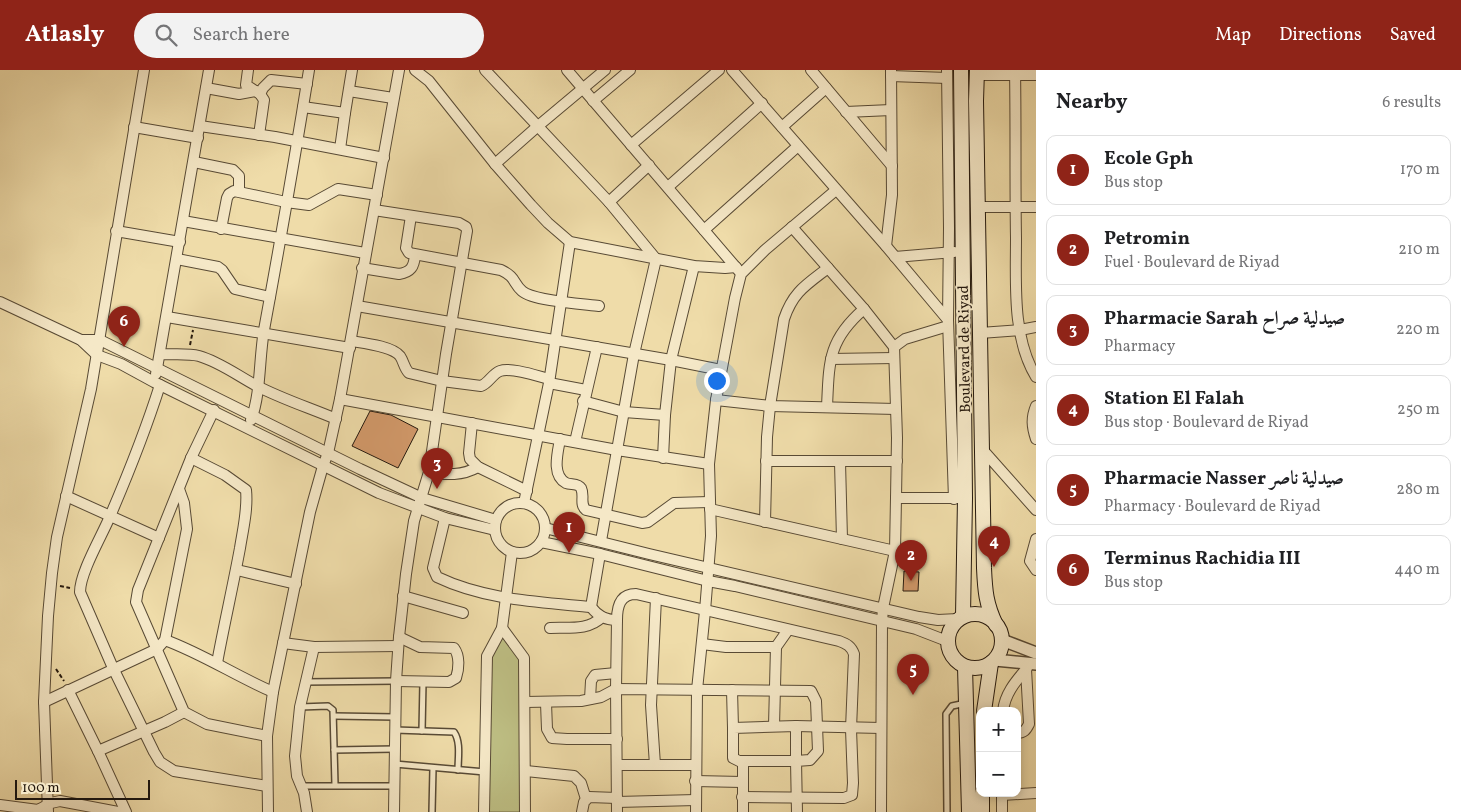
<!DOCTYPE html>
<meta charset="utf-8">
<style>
:root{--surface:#fff;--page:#f2f2f2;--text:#202124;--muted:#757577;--line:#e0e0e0;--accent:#8f2418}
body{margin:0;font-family:Vollkorn,Amiri,serif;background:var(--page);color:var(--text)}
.controls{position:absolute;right:15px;bottom:15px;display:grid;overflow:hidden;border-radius:10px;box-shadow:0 2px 8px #0003}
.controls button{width:45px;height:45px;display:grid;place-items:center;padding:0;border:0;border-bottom:1px solid var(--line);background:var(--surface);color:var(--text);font:25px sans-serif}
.scale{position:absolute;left:15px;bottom:12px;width:135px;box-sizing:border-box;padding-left:5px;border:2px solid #25190e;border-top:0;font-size:14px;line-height:18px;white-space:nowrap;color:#25190e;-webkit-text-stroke:4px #f5e8c7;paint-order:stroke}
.you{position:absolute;left:716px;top:310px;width:18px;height:18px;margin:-12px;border:4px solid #fff;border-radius:50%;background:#1a73e8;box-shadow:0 0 0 8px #1a73e833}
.badge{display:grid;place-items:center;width:32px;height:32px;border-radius:50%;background:var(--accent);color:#fff;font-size:16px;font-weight:700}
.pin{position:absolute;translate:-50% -41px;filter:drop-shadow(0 1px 2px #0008)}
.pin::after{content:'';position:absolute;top:26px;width:18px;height:15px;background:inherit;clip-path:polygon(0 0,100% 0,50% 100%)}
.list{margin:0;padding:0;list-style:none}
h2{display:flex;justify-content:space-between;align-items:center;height:65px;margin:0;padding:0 20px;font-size:21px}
h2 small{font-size:16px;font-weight:400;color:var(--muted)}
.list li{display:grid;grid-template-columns:32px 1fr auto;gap:15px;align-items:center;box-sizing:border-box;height:70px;margin:0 10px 10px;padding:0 10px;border:1px solid var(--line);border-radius:10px}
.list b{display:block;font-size:19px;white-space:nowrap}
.list p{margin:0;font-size:16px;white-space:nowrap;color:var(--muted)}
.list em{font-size:16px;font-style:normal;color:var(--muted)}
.icon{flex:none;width:28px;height:28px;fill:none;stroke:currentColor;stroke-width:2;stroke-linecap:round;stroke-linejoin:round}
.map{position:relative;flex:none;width:1036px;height:742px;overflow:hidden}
header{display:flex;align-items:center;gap:30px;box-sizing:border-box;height:70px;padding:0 25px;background:var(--accent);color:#fff}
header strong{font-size:24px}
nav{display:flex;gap:28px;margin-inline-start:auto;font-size:18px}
.search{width:350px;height:45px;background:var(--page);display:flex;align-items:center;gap:12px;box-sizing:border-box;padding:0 18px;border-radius:28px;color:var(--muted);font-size:19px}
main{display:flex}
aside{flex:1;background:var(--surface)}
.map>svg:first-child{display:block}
.green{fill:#bebf84;stroke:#726c49}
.building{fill:#d2996a;stroke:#25190e}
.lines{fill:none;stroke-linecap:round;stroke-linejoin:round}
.service-casing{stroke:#584a35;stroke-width:8}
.minor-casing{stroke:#584a35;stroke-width:12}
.tertiary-casing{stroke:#584a35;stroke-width:14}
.secondary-casing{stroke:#25190e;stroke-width:16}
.path{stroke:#25190e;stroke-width:2;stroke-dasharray:4 2.5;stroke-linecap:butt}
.service{stroke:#f5e8c7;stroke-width:5}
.minor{stroke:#f5e8c7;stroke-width:10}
.tertiary{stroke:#f5e8c7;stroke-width:11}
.secondary{stroke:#f5e8c7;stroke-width:14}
.labels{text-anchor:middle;stroke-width:4;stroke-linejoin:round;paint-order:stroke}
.street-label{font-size:15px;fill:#25190e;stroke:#f5e8c7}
</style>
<header>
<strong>Atlasly</strong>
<div class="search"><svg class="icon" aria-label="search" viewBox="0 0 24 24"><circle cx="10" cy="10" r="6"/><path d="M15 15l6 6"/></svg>Search here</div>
<nav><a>Map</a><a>Directions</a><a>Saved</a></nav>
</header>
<main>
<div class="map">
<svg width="1036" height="742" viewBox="0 0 1036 742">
<rect width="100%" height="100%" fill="#efdca9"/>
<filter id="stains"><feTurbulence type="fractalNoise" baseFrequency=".004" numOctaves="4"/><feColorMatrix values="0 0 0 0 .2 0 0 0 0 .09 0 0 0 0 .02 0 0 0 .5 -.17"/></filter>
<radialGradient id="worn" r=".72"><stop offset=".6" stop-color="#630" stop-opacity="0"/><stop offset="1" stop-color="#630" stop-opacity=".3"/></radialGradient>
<polygon class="green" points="499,560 522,589 520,742 485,742 485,581"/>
<g class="building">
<polygon points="370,341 391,345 418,359 398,398 352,376"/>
<polygon points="904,501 919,502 918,521 903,521"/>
</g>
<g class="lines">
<g class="service-casing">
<g id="service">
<polyline points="305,612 396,611"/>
<polyline points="300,637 328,636 333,640 335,715"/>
<polyline points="334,646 395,647"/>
<path d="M395,660l59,2c7,10 4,26 4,38"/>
<polyline points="422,661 423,612"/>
<polyline points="334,680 395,679"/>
<polyline points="395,694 485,702"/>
<polyline points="302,716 394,716"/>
<polyline points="432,742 433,698"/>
<polyline points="947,742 946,644 952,636 966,633"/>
</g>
</g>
<g class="minor-casing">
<g id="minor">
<polyline points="248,0 246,15 260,24 264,30 259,65"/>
<polyline points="415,0 429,11 495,94 531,135 548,153 570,172 694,196 725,198 736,197"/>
<polyline points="485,0 609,132 656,189 634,284 601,471"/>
<polyline points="567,0 739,201"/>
<polyline points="732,0 886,176 948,250"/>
<polyline points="811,0 892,96"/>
<polyline points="947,0 949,158 948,250 954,429"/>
<path d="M1015,0c1,56 0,112 1,168 0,46 -4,99 20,139"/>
<polyline points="977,5 1036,5"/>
<polyline points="891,6 947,8"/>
<polyline points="206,18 239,24 256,21"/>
<polyline points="349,21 393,28"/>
<polyline points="260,24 263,18 271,10 307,14"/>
<polyline points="593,31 630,0"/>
<polyline points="303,37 345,43 352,0"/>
<polyline points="846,42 891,40"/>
<polyline points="200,56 275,67 384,88"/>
<polyline points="134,57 198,68"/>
<polyline points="782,57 826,18"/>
<polyline points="631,75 719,0"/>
<polyline points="340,79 345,43"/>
<polyline points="194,92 233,100 239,106 239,121"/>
<polyline points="495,94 538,56 605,0"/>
<polyline points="668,117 762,33"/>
<polyline points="609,132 649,95"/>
<polyline points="978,137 1036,137"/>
<polyline points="374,140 459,153 466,157 467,161 446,284 429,402 414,451 406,504 399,567 396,611 394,742"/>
<path d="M411,146l-5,32 3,5 92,17c15,7 12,13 21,21 11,10 61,13 77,15"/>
<polyline points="183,151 365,183"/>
<polyline points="792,157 864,239 894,277 897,368 896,428"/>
<polyline points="221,159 227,128 229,124 234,121 286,132 309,135 338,119 377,125"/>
<polyline points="704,160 798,76"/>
<polyline points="116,161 180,172"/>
<polyline points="886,176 892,125 891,0"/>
<polyline points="895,187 954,182"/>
<polyline points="177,189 218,197 222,200 235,219 270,227"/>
<path d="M362,198l37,6c12,-2 15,-7 16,-19"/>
<polyline points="0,232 81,270 97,285 121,294 154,312 379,423 445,448 495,460"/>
<polyline points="357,236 671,290 721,300"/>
<polyline points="167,247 350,278"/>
<polyline points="980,263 1020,260 1036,257"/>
<polyline points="81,270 100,270 360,399 422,428 496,450"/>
<path d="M351,271c12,2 41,5 49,15 4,6 4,12 9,17l33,8 39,5c8,-3 11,-12 19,-15 11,-4 37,5 49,8"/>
<polyline points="894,277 905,269 948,256"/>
<path d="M160,284c13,1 27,-1 39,2 21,6 39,20 58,30 25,13 53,22 79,33"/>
<polyline points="831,289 894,288"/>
<polyline points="156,304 209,0"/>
<polyline points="549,313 586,320"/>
<path d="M160,315c-14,44 -31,87 -49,129 -8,20 -31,58 -31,78l33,76 41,84 6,10 14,9 93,15"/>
<polyline points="340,329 617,380 709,394"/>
<polyline points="716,330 770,336 896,339"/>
<polyline points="583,331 624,342 665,345"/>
<path d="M1036,336c-5,12 -4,21 0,33"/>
<path d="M827,337c2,-45 1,-67 37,-98"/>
<polyline points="214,340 191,388 138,520 136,532 184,642 207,654 267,666"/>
<path d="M251,350c10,-27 8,-61 13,-90 16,-87 31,-173 45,-260"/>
<polyline points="472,353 469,383 470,389 478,397 527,421"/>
<path d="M560,369c-2,13 -9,36 6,44 5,2 12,0 15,5 4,8 -2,16 5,22l56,13 6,-1 26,-19 35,-1"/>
<polyline points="575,372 597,277"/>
<polyline points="982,379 1036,440"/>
<path d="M191,388l34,17 21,15c2,19 -3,39 -6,58 -7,38 -16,77 -23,115"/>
<polyline points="663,388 665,345 671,290 694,196"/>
<polyline points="766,391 897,391"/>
<polyline points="840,392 842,469"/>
<path d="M429,402c18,3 33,4 49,-5"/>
<polyline points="66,426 159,468"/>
<polyline points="524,433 549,313 570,172"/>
<circle cx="520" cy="458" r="25"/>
<polyline points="710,439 895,481"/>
<path d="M445,448l-12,50 4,9c48,23 102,25 154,30l9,-53"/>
<path d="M765,452l2,-85 3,-31 14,-87c9,-27 22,-34 44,-51"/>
<polyline points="545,458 649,484 919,547 938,550 958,549"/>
<polyline points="1036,469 1030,491 1036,500"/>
<polyline points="541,472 600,484 708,511 735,516 916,559 947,571"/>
<polyline points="237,500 296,514"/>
<polyline points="403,526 463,543"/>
<path d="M591,537c7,9 14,13 26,13l-1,69 1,123"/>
<path d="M617,550c0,-14 3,-26 19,-26l203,47c8,3 12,5 15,13l-3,75 2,54 -1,12 -8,3 -102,-1"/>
<polyline points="502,558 524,588 525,742"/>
<path d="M550,558c18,-1 38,3 52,-11"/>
<path d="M165,570c38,14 71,36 108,52"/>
<polyline points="283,573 314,577 398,576"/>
<polyline points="702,574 726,577 776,577 774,656"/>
<polyline points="776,577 788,560"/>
<path d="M396,611l53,1 7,-4c3,-9 4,-22 -2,-30l-34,-1 -21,-10"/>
<polyline points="68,620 98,681"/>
<polyline points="732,620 733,658"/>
<polyline points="590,629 591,611 595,605 616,603"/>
<polyline points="44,632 157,579 165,570 187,459 184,433 179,419"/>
<polyline points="525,632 581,631 601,627 616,619 811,621 816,631 818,681 810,690 796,691 797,742"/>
<polyline points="546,633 547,659 552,668 567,669 617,669"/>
<path d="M1003,641c2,-18 13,-30 24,-43"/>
<polygon points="796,656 796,691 739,691 733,688 733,658"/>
<polyline points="796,656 881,658"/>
<path d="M1017,663c7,0 9,-3 12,-9l-3,-55"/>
<polyline points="743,691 743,742"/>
<polyline points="617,695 695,695"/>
<polyline points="655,695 651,635 656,528"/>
<polyline points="526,701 574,706 581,713 586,729"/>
<polyline points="695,711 742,712"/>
<polyline points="1002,723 1002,742"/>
<polyline points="1002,725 1036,723"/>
<polyline points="617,732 696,730"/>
<polyline points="0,735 38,740 51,733 60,731 118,742"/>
<polyline points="48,742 44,632 48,546 52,503 57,467 91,319 144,0"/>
<polyline points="126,742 98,681 165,652 184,642"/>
<polyline points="268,742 267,666 273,622 310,442 323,396 328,383 340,329 399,0"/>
<polyline points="307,742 304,723 297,706 295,686 300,637 314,577"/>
<polyline points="484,742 487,586 502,558 512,482"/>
<polyline points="582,742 584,732 589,727 617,728"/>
<polyline points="696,742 697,620 705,541 711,466 709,394 716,330 735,228 741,204 765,180 836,120"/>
<polyline points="881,742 882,552 883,538 895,481 896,428 960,428"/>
</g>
</g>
<g class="tertiary-casing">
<g id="tertiary">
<polyline points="1002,570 1036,583"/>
<polyline points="995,590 1036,594"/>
</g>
</g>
<g class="secondary-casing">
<g id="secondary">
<polyline points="961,0 965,428 963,546"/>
<path d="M977,0l-1,31 8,467c1,23 2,36 12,57"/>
<circle cx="975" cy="571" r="27"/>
<polyline points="965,597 969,742"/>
<polyline points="984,641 991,593"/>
<polyline points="982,723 982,742"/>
</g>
</g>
<g class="path">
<polyline points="190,275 193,260"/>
<polyline points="60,516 70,518"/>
<polyline points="56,599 64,611"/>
</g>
<use href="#service" class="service"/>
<use href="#minor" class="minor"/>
<use href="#tertiary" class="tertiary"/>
<use href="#secondary" class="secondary"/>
</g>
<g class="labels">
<g class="street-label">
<text transform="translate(964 279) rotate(-91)" y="5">Boulevard de Riyad</text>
</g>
</g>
<rect width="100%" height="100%" filter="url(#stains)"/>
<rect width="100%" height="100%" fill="url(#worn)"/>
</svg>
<div class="controls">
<button>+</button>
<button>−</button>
</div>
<div class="scale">100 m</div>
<div class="you"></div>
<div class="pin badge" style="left:569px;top:483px">1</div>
<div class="pin badge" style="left:911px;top:511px">2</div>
<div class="pin badge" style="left:437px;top:419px">3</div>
<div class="pin badge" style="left:994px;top:497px">4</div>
<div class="pin badge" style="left:913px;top:625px">5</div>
<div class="pin badge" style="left:124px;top:277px">6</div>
</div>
<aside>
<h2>Nearby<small>6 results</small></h2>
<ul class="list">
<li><span class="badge">1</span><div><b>Ecole Gph</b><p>Bus stop</p></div><em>170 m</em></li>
<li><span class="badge">2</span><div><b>Petromin</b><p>Fuel · Boulevard de Riyad</p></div><em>210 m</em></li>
<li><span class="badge">3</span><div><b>Pharmacie Sarah صيدلية صراح</b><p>Pharmacy</p></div><em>220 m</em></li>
<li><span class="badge">4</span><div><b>Station El Falah</b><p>Bus stop · Boulevard de Riyad</p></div><em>250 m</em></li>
<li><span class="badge">5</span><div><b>Pharmacie Nasser صيدلية ناصر</b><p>Pharmacy · Boulevard de Riyad</p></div><em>280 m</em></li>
<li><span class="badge">6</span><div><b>Terminus Rachidia III</b><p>Bus stop</p></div><em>440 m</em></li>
</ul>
</aside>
</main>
